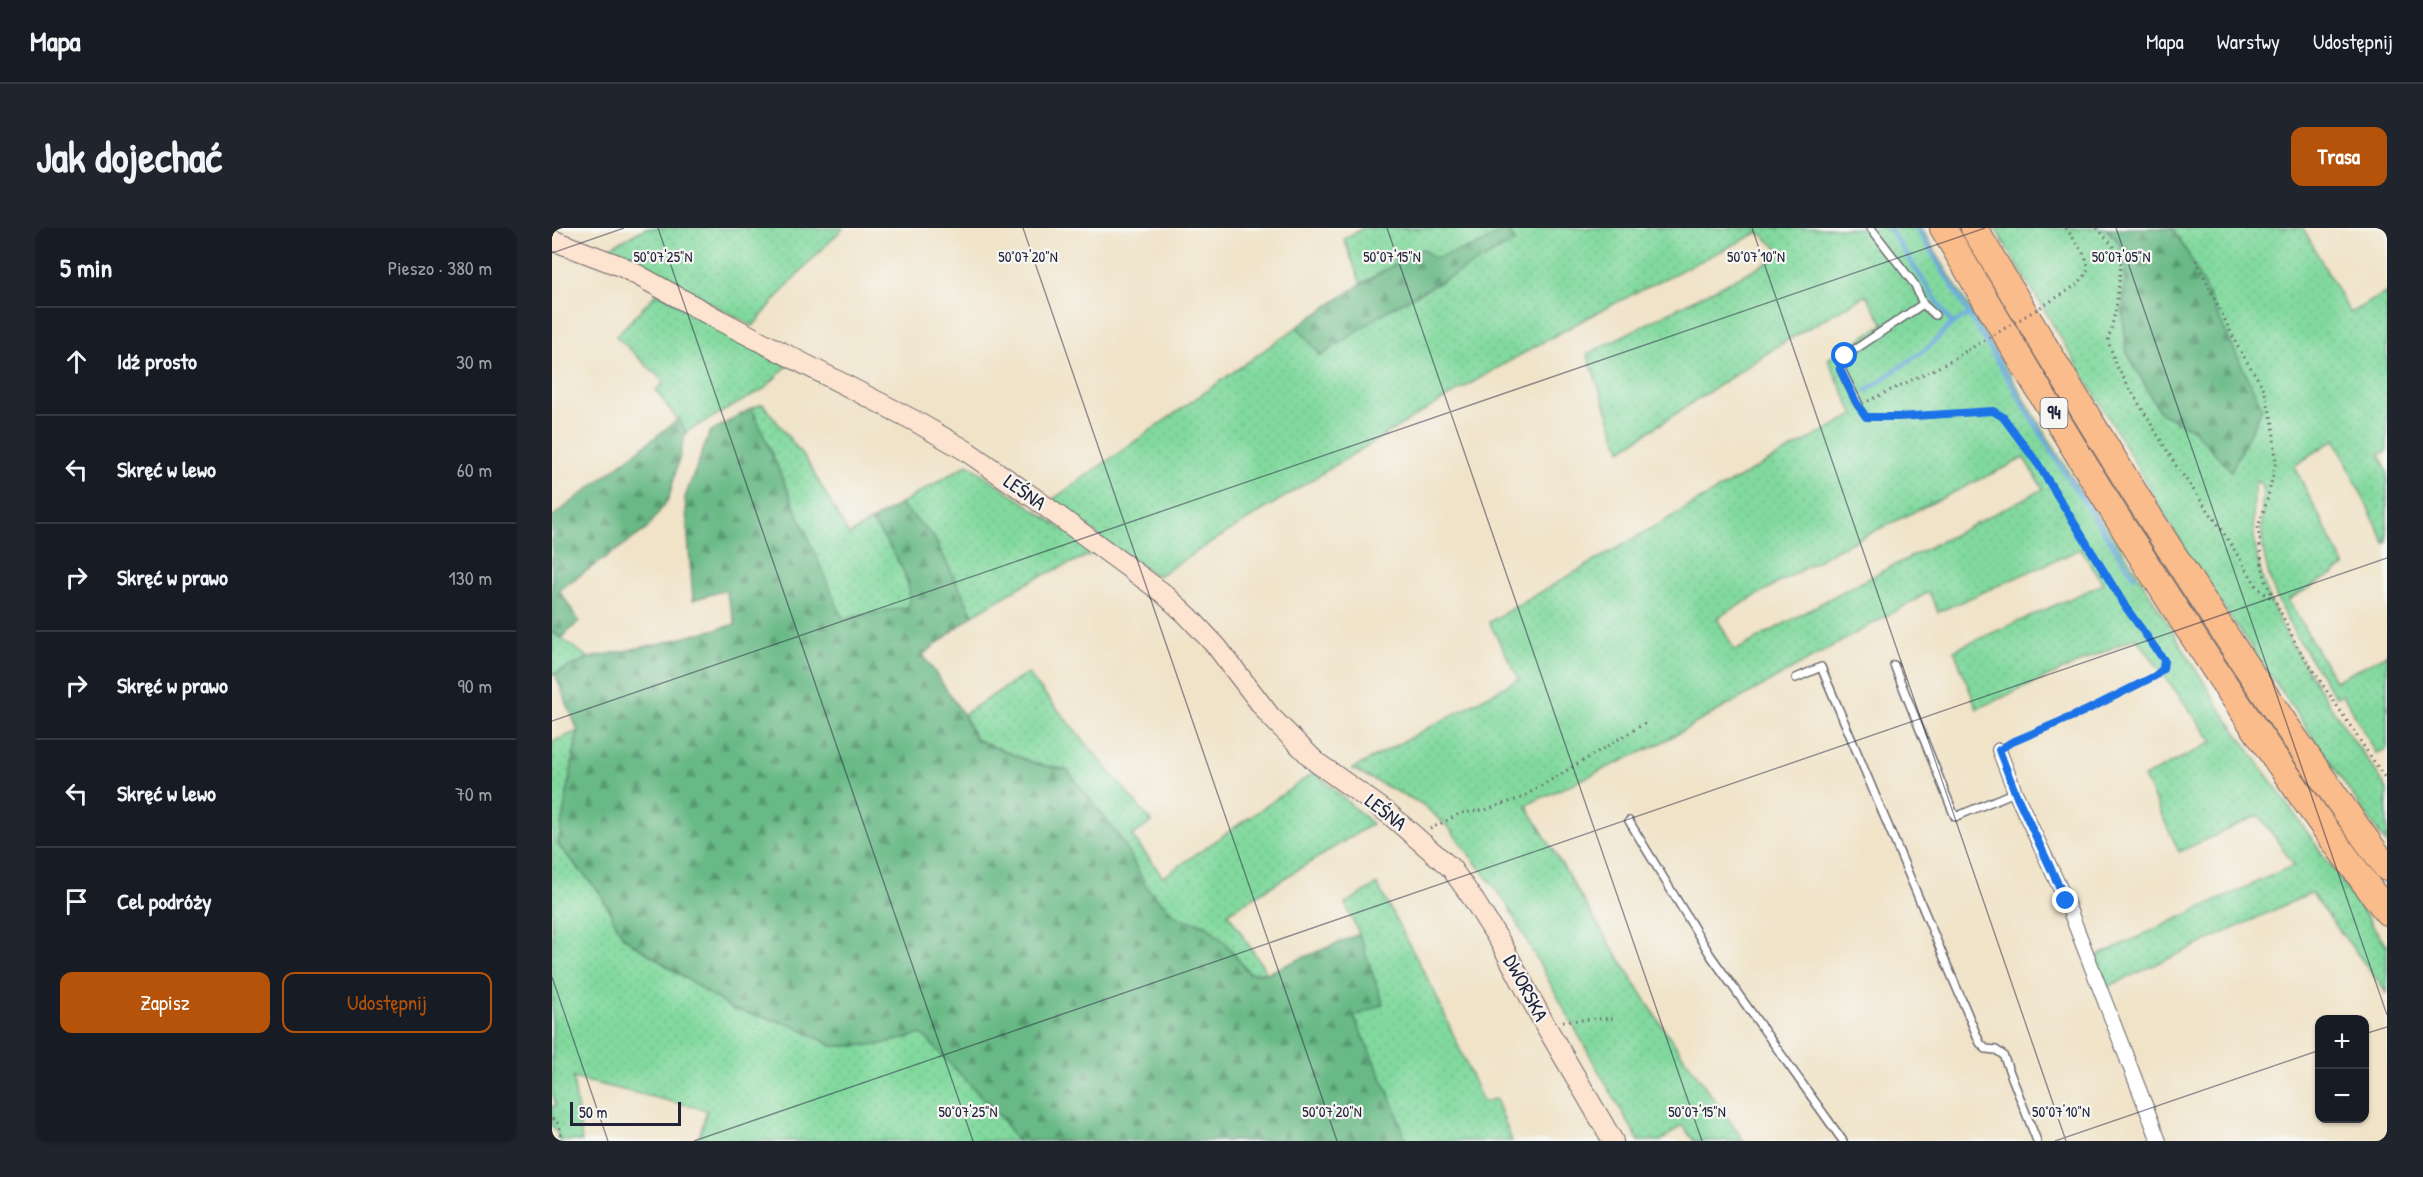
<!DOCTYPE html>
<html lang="pl">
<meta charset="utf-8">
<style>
:root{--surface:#171b24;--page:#20242c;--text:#f1f3f6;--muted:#9ea1a6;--line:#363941;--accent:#b45309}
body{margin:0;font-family:"Patrick Hand",sans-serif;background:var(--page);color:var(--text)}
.controls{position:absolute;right:18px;bottom:18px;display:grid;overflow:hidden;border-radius:12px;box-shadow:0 2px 4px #0004}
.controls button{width:54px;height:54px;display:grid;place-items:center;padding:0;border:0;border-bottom:2px solid var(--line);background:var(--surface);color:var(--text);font:30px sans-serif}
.scale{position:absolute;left:18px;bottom:15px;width:111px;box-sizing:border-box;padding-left:6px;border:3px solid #22223b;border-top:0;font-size:16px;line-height:21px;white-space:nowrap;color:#22223b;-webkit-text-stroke:4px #f6f6f2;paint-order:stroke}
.stop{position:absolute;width:18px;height:18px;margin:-14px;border:4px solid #1a73e8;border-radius:50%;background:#fff}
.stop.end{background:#1a73e8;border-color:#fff;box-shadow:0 2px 6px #0008}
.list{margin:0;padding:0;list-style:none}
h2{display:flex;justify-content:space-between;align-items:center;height:78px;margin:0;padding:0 24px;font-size:26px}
h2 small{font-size:20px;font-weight:400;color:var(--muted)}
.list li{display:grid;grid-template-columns:39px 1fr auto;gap:18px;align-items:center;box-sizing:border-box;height:108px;padding:0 24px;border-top:2px solid var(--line)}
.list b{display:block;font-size:22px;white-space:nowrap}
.list em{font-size:20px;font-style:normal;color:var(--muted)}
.actions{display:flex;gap:12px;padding:18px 24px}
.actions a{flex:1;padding:14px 0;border:2px solid var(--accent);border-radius:12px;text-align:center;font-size:21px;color:var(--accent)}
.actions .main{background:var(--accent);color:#fff}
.icon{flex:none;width:33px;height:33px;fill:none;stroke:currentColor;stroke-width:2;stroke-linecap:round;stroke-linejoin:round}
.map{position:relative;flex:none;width:1835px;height:913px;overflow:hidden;border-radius:12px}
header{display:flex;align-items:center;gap:36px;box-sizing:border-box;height:84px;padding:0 30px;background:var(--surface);border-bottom:2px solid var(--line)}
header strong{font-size:28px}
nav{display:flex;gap:33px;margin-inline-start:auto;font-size:21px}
.intro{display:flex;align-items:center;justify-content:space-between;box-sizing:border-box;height:144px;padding:0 36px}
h1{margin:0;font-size:42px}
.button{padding:15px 27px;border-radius:12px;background:var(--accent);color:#fff;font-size:21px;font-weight:700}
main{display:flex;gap:36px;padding:0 36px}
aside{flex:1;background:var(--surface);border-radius:12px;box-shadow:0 2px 4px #0004}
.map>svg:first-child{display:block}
.grass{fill:url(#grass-dots);stroke:#527e6c;stroke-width:1.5;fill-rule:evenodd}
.forest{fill:url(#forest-firs);stroke:#456e60;stroke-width:1.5}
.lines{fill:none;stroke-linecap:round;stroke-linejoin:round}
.stream{stroke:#6ca8dd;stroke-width:4.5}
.lane-casing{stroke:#6a666c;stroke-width:10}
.street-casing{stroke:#6a666c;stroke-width:16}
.secondary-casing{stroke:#6a666c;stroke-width:22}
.highway-casing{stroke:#6a666c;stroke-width:28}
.path{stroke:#6a666c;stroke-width:3;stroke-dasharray:1.5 4.5;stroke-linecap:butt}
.lane{stroke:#fff;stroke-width:7}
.street{stroke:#fff;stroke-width:14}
.secondary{stroke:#fde4d1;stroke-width:20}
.highway{stroke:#fabc8b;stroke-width:26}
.path-bridge{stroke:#6a666c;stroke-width:3;stroke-dasharray:1.5 4.5;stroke-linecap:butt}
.route{stroke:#1a73e8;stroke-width:8}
.ticks{fill:none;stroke:#22223b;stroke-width:1.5;stroke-opacity:0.45}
.labels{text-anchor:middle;stroke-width:4.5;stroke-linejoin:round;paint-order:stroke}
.shield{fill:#f6f6f2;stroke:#626272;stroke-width:1.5}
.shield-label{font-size:18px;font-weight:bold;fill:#22223b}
.street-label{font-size:20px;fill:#22223b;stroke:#f6f6f2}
.ticks-label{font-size:15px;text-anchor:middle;fill:#22223b;stroke:#f6f6f2;stroke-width:4.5;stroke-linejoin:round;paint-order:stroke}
</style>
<header>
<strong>Mapa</strong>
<nav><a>Mapa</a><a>Warstwy</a><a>Udostępnij</a></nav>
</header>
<div class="intro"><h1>Jak dojechać</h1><a class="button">Trasa</a></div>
<main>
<aside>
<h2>5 min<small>Pieszo · 380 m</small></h2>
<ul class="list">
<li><svg class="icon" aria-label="ahead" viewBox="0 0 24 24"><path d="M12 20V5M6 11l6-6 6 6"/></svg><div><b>Idź prosto</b></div><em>30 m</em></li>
<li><svg class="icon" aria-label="left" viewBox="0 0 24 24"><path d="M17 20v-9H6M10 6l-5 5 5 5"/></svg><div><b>Skręć w lewo</b></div><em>60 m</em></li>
<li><svg class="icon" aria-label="right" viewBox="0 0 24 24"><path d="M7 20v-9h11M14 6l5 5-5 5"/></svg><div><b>Skręć w prawo</b></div><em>130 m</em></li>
<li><svg class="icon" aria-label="right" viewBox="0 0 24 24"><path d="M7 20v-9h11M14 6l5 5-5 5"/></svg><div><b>Skręć w prawo</b></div><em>90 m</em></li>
<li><svg class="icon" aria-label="left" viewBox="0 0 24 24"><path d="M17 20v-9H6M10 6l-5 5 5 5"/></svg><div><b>Skręć w lewo</b></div><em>70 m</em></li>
<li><svg class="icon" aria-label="arrive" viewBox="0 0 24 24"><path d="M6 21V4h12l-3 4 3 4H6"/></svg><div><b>Cel podróży</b></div></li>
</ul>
<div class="actions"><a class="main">Zapisz</a><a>Udostępnij</a></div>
</aside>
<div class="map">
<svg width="1835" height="913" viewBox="0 0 1835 913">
<defs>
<pattern id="grass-dots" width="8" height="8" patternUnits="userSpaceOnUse" patternTransform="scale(1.5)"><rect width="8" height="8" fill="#81d99e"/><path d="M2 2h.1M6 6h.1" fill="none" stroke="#6fba89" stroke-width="1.8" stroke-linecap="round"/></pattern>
<pattern id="forest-firs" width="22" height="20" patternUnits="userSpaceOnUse" patternTransform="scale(1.5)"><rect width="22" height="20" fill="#68b985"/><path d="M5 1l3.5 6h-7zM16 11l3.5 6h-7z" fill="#55966e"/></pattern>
</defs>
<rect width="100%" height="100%" fill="#f6f6f2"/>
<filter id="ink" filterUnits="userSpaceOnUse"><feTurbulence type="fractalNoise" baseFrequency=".0167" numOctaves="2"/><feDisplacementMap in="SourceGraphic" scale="12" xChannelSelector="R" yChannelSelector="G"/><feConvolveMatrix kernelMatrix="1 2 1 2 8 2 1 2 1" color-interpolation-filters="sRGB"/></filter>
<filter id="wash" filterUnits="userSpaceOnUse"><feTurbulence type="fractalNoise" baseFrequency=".008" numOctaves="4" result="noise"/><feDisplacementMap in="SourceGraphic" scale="24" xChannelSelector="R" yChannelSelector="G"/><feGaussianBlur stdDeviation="1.35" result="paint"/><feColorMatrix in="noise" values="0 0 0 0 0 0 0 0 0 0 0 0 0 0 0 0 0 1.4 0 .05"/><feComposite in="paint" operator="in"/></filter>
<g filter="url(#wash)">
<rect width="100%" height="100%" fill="#f0e3c8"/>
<g class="grass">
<polygon points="94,0 291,0 240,52 201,98 95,41 51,23"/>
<polygon points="811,0 953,0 930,16 883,30 870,21 809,56 792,11"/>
<path d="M955,0h414l158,261 48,68 92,150 168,239v47l-76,-100 -204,94 -12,-30 199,-92 -35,-50 -80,37 -35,-75 69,-35 -77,-105 -159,72 -23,-59 149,-66 -22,-35 -143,63 -9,-20 -270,152 -133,61 72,120 66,104 80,112h-50l-12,-16 -21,16h-22l-40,-69 -93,-169 -56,-74 -28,-25 -70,-35 167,-90 -30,-57 244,-141 121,-66 -26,-56 56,-35 -18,-29 -82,47 -163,108 -34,-96 197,-100 -25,-22c-57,29 -116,56 -172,86 -147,79 -288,170 -429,258l-55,-36 -24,-21 -27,-19 245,-173 24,28 67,-45 127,-69zM1472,230l19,31 -205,105 -103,57 -18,-33 119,-68z"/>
<polygon points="1401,0 1412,0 1545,223 1537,226"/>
<path d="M1443,0h110l13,13 8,21 -3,50 3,39 34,62 33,16 38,41 -42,-215 -17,-27h131l47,85 37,-21v159l-8,3 8,18v70l-2,1 -50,-104 -41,27 51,101 -57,33 47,81 52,-27v95l-11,4 -33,-58 -7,2c-29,-43 -64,-90 -72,-143 -4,-23 -2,-46 -1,-69l-7,-4c-17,103 43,175 95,256 7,10 33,44 36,53 0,12 0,42 0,55l-198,-288 -86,-149z"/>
<polygon points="106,64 236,137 212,161 134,204 104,162 112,154 64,108"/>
<path d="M211,176l44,57 42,74 22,-14c16,21 46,60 37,87l-65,12 -91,-212z"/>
<polygon points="416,236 544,324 480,352 421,387 381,308 348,276"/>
<polygon points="0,404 37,430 0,447"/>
<polygon points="475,445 600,594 580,608 611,649 763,544 820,596 676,685 715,745 697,745 674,716 654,697 626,690 595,660 571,614 515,542 485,536 423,511 412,486"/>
<polygon points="26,503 6,617 48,665 71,709 180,781 238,796 281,818 325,817 370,806 448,888 465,913 146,913 155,882 21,850 30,913 7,913 5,904 0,898 0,878 4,877 0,865 0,514"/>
<polygon points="825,656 882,763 931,874 944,871 960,913 854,913 841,875 802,789 807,706 793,676"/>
</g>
<g class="forest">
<polygon points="953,0 963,14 836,82 769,128 745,99 809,56 870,21 883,30 929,16"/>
<polygon points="1553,0 1620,0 1637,27 1710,180 1679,243 1641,201 1608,185 1574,122 1571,84 1574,34 1566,13"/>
<path d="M200,180l91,211 65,-12c9,-26 -21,-66 -37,-86l29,-17 33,32 40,79 -50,40 40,59 12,25 61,25 31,6 56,72 24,46 31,30 28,7 20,19 23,29h18l92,-39 24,70 -29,13 39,86 13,38h-389l-17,-25 -78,-82 -45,11 -44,1 -43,-22 -58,-15 -109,-72 -23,-44 -42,-48 20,-114 -23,-57 34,-16 69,-14 78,-20 -11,-34 -32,10 -8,-103 25,-65z"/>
<polygon points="127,191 134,204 117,270 95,301 7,362 27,393 10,410 0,404 0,289"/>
</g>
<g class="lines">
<g class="stream">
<polyline points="1337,0 1400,96 1418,86"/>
<polyline points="1365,0 1517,252 1582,348"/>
<polyline points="1314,163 1377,119 1400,96"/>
</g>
</g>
</g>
<g filter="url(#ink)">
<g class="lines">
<g class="lane-casing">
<g id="lane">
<polyline points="1371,76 1383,87"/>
<polyline points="1307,177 1289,141 1293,128 1371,76 1363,57 1319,0"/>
<polyline points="1342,437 1403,589 1463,564"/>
<polyline points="1244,450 1269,439 1428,815 1434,821 1444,822 1451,827 1485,913"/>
<polyline points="1077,593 1159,728 1291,913"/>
</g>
</g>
<g class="street-casing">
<polyline id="street" points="1447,522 1463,564 1514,673 1607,913"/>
</g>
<g class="secondary-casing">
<polyline id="secondary" points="0,12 71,39 169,93 363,193 413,222 482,270 611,365 636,388 665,419 718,488 764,534 836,585 899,640 921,671 950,717 992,795 1061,913"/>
</g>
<g class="highway-casing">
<g id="highway">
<path d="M1391,0c137,234 279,468 444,684"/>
<path d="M1422,0c130,219 262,435 413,640"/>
</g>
</g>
<g class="path">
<polyline points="1545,0 1562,19 1569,36 1564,81 1556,113 1565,139 1623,236 1668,299 1706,360 1720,371"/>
<polyline points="1644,32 1686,119 1712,161 1721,196 1724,233 1715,273 1706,299 1710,337 1714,354 1745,418 1835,553"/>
<path d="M1509,67c41,-25 28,-34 5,-67"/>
<polyline points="1316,173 1395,135 1416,122"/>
<polyline points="1312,184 1314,189 1346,189 1441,183 1451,189 1486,236 1575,381 1612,432 1611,441 1603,448 1533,483 1458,515"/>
<polyline points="878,601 909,585 933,582 969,570 1095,494"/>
<polyline points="1011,793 1063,790"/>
<polyline points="0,891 7,896 10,913"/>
</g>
<use href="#lane" class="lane"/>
<use href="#street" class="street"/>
<use href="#secondary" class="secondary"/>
<use href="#highway" class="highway"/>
<polyline class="path-bridge" points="1416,122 1509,67"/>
</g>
</g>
<g class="lines" filter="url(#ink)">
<polyline class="route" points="1293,128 1288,141 1304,174 1314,189 1346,189 1441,183 1451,189 1486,236 1575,381 1612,432 1611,441 1603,448 1533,483 1458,515 1447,522 1463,564 1514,673"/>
</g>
<path class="ticks" d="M106,0l315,913M471,0l314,913M835,0l315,913M1200,0l314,913M1564,0l271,787M0,25l72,-25M0,493l1433,-493M0,749l56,164M1812,806l23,-7M142,913l1693,-583M1503,913l265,-91"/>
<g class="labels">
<rect class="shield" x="1488.5" y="170" width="27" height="30" rx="4.5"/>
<g class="shield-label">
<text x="1502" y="191">94</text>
</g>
<g class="street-label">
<text transform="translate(473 264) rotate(35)" y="7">LEŚNA</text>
<text transform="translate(834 584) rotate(38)" y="7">LEŚNA</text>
<text transform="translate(974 760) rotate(62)" y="7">DWORSKA</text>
</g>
</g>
<g class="ticks-label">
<text x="111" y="34">50°07'25"N</text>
<text x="476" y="34">50°07'20"N</text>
<text x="840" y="34">50°07'15"N</text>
<text x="1204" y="34">50°07'10"N</text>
<text x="1569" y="34">50°07'05"N</text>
<text x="416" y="889">50°07'25"N</text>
<text x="780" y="889">50°07'20"N</text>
<text x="1145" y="889">50°07'15"N</text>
<text x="1509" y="889">50°07'10"N</text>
</g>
</svg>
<div class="controls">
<button>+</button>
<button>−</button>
</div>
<div class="scale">50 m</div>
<div class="stop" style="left:1293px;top:128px"></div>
<div class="stop end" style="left:1514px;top:673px"></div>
</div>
</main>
